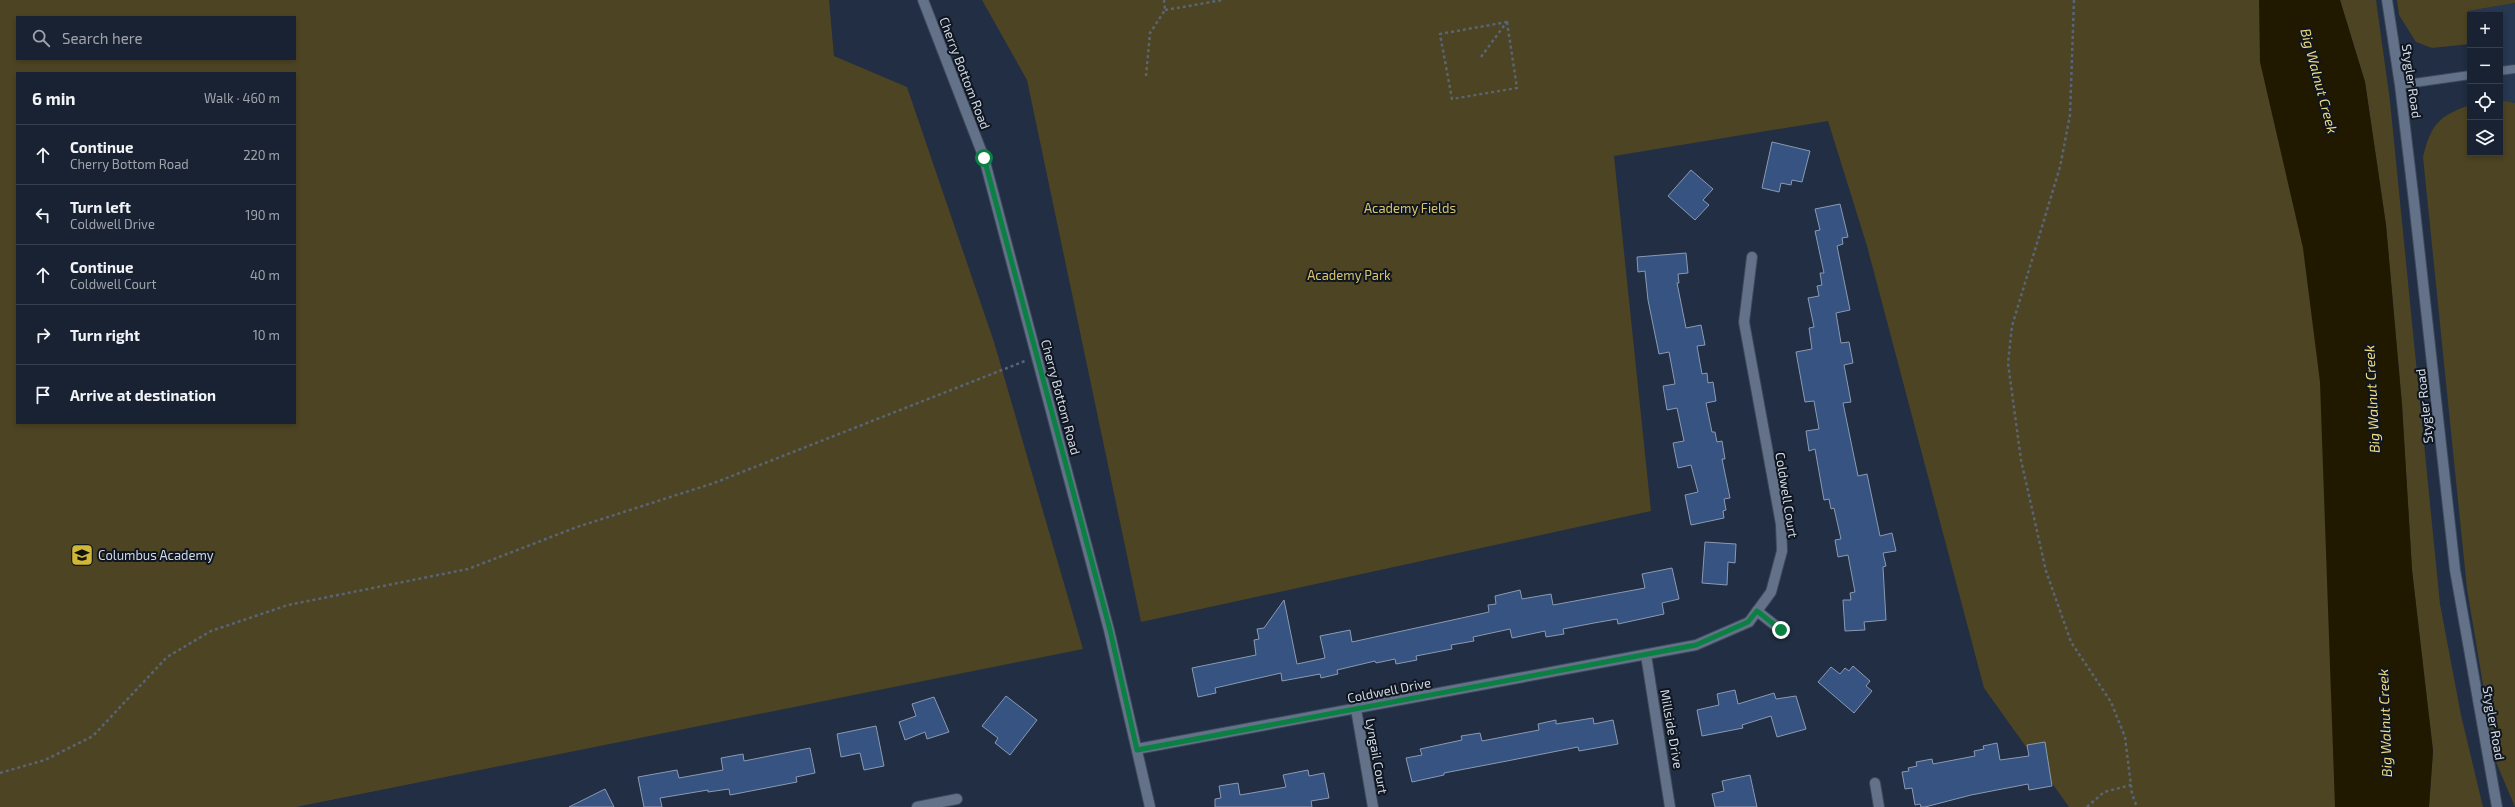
<!DOCTYPE html>
<meta charset="utf-8">
<style>
:root{--surface:#192232;--page:#262f3e;--text:#f1f3f6;--muted:#9fa4ac;--line:#373f4d}
body{margin:0;font-family:"Exo 2",sans-serif;background:var(--page);color:var(--text)}
.controls{position:absolute;right:12px;top:12px;display:grid;overflow:hidden;border-radius:0px;box-shadow:0 2px 6px #0003}
.controls button{width:36px;height:36px;display:grid;place-items:center;padding:0;border:0;border-bottom:1px solid var(--line);background:var(--surface);color:var(--text);font:20px sans-serif}
.stop{position:absolute;width:12px;height:12px;margin:-9px;border:3px solid #0b8043;border-radius:50%;background:#fff}
.stop.end{background:#0b8043;border-color:#fff;box-shadow:0 1px 4px #0008}
.list{margin:0;padding:0;list-style:none}
h2{display:flex;justify-content:space-between;align-items:center;height:52px;margin:0;padding:0 16px;font-size:17px}
h2 small{font-size:13px;font-weight:400;color:var(--muted)}
.list li{display:grid;grid-template-columns:26px 1fr auto;gap:12px;align-items:center;box-sizing:border-box;height:60px;padding:0 16px;border-top:1px solid var(--line)}
.list b{display:block;font-size:15px;white-space:nowrap}
.list p{margin:0;font-size:13px;white-space:nowrap;color:var(--muted)}
.list em{font-size:13px;font-style:normal;color:var(--muted)}
.icon{flex:none;width:22px;height:22px;fill:none;stroke:currentColor;stroke-width:2;stroke-linecap:round;stroke-linejoin:round}
.map{position:relative;flex:none;width:2515px;height:807px;overflow:hidden}
.search{position:absolute;background:var(--surface);box-shadow:0 2px 6px #0003;left:16px;top:16px;width:280px;height:44px;display:flex;align-items:center;gap:10px;box-sizing:border-box;padding:0 14px;border-radius:0px;color:var(--muted);font-size:15px}
.panel{position:absolute;background:var(--surface);box-shadow:0 2px 6px #0003;left:16px;top:72px;width:280px;height:352px;border-radius:0px}
.map>svg:first-child{display:block}
.built{fill:#273852}
.green{fill:#4c4423;fill-rule:evenodd}
.water{fill:#201900}
.building{fill:#365381;stroke:#8a9ab3}
.lines{fill:none;stroke-linecap:round;stroke-linejoin:round}
.lane-casing{stroke:#3d495a;stroke-width:10}
.street-casing{stroke:#3d495a;stroke-width:12}
.secondary-casing{stroke:#3d495a;stroke-width:12}
.path{stroke:#596577;stroke-width:2.5;stroke-dasharray:3 3;stroke-linecap:butt}
.lane{stroke:#637289;stroke-width:8}
.street{stroke:#637289;stroke-width:10}
.secondary{stroke:#637289;stroke-width:10}
.route{stroke:#0b8043;stroke-width:5}
.labels{text-anchor:middle;stroke-width:4;stroke-linejoin:round;paint-order:stroke}
.street-label{font-size:13px;fill:#d0d9e6;stroke:#10161f}
.park-label{font-size:13px;fill:#d9c56a;stroke:#10161f}
.poi-label{font-size:13px;fill:#d0d9e6;stroke:#10161f;text-anchor:start}
.water-label{font-size:14px;font-style:italic;fill:#f0dc81;stroke:#10161f}
</style>
<div class="map">
<svg width="2515" height="807" viewBox="0 0 2515 807">
<rect width="100%" height="100%" fill="#212e43"/>
<polygon class="built" points="2515,3 2515,103 2500,100 2500,15 2470,15 2470,26 2468,11"/>
<g class="green">
<path d="M0,0h829l5,56 73,31 87,255 89,307 -787,158h-296zM17,17h278v42h-278zM17,73h278v350h-278z"/>
<polygon points="982,0 2296,0 2388,807 2069,807 1984,688 1867,246 1828,121 1614,156 1651,511 1141,622 1027,80"/>
<polygon points="2340,0 2376,0 2390,101 2440,604 2461,715 2483,807 2429,807 2433,751 2412,570 2402,405 2386,225 2365,82"/>
<polygon points="2397,0 2515,0 2515,3 2468,11 2470,44 2432,48 2416,42 2399,15"/>
<path d="M2500,100l15,3v704l-19,-45 -29,-173 -44,-432c8,-32 15,-41 47,-52v48h30z"/>
</g>
<polygon class="water" points="2259,0 2340,0 2365,82 2386,225 2402,405 2412,570 2433,751 2429,807 2335,807 2320,382 2303,248 2260,62"/>
<g class="building">
<polygon points="1772,142 1810,151 1802,182 1792,180 1791,185 1781,183 1779,192 1762,188"/>
<polygon points="1691,170 1713,189 1703,200 1709,205 1695,220 1668,196"/>
<polygon points="1840,204 1848,237 1842,238 1843,244 1837,246 1850,310 1836,313 1841,343 1849,342 1853,363 1844,365 1851,402 1843,403 1858,476 1867,474 1880,536 1892,533 1896,551 1883,553 1886,566 1883,567 1886,620 1864,622 1865,630 1845,631 1843,600 1851,600 1850,593 1855,592 1848,555 1838,557 1835,540 1841,539 1834,508 1831,509 1829,499 1824,500 1815,449 1809,451 1806,431 1819,429 1814,401 1805,402 1796,352 1812,349 1809,328 1814,327 1808,298 1819,296 1817,286 1822,285 1820,273 1824,273 1815,231 1820,230 1815,209"/>
<polygon points="1686,253 1688,273 1678,274 1679,283 1677,283 1686,328 1701,325 1705,345 1697,346 1702,374 1707,373 1708,383 1713,382 1716,401 1706,403 1712,432 1715,432 1717,442 1722,441 1725,459 1722,459 1730,498 1724,499 1726,510 1723,511 1724,518 1691,525 1685,495 1698,492 1691,465 1678,468 1673,443 1684,441 1677,408 1667,410 1663,386 1675,384 1669,352 1659,354 1648,300 1645,271 1638,272 1637,257"/>
<polygon points="1705,542 1736,544 1735,563 1728,562 1727,585 1702,583"/>
<polygon points="1672,568 1679,599 1662,603 1664,614 1618,624 1617,619 1594,623 1563,629 1564,634 1546,637 1545,631 1512,638 1510,629 1473,637 1474,641 1451,645 1452,649 1416,656 1417,660 1396,664 1395,659 1376,663 1375,661 1337,670 1338,674 1321,678 1320,674 1282,681 1281,673 1215,688 1216,693 1198,697 1192,668 1256,655 1254,640 1259,639 1257,629 1264,628 1284,600 1297,664 1325,658 1320,636 1350,630 1352,642 1489,612 1488,605 1496,604 1495,596 1520,590 1522,599 1551,594 1553,605 1645,588 1642,574"/>
<polygon points="1853,666 1870,681 1866,686 1872,691 1854,713 1818,682 1831,667 1840,674 1845,668 1849,671"/>
<polygon points="1735,690 1738,704 1774,693 1776,699 1796,696 1806,729 1777,737 1771,716 1742,725 1743,728 1702,736 1697,710 1719,705 1717,694"/>
<polygon points="1006,696 1037,720 1010,755 995,743 998,738 982,726"/>
<polygon points="934,697 949,732 927,739 925,732 905,740 899,722 916,716 912,704"/>
<polygon points="1593,718 1594,724 1613,720 1618,744 1579,751 1578,747 1507,761 1444,773 1444,775 1412,782 1406,758 1422,755 1420,749 1462,740 1461,736 1480,733 1482,741 1539,730 1538,724 1556,720 1556,724"/>
<polygon points="876,726 884,766 864,770 860,753 841,757 837,734"/>
<polygon points="2045,742 2052,786 2029,790 2028,784 1971,795 1925,807 1921,807 1920,804 1915,805 1912,788 1905,789 1902,772 1909,771 1908,768 1917,766 1916,762 1932,759 1933,764 1975,756 1974,751 1984,749 1983,746 1997,743 2000,760 2029,756 2027,745"/>
<polygon points="810,748 815,773 796,777 797,782 730,795 729,789 708,792 708,790 660,798 662,807 644,807 638,777 677,770 679,778 723,770 721,758 743,754 744,761"/>
<polygon points="1308,770 1309,776 1324,773 1329,798 1311,801 1312,807 1215,807 1215,799 1221,798 1219,786 1238,783 1240,795 1286,787 1283,775"/>
<polygon points="1750,775 1757,807 1715,807 1712,794 1724,791 1722,781"/>
<polygon points="605,789 614,807 569,807"/>
</g>
<g class="lines">
<g class="lane-casing">
<g id="lane">
<polyline points="2500,71 2515,69"/>
<polyline points="2400,85 2470,75"/>
</g>
</g>
<g class="street-casing">
<g id="street">
<polyline points="1757,611 1781,630"/>
<polyline points="1646,655 1670,807"/>
<polyline points="1356,709 1373,807"/>
<polyline points="1137,749 1696,645 1749,622 1771,592 1782,551 1781,524 1744,322 1752,257"/>
<polyline points="1875,783 1879,807"/>
<polyline points="917,807 957,799"/>
</g>
</g>
<g class="secondary-casing">
<g id="secondary">
<polyline points="923,0 984,158 1109,630 1150,807"/>
<polyline points="2387,0 2400,85 2414,202 2455,570 2497,807"/>
</g>
</g>
<g class="path">
<polyline points="2074,0 2070,115 2060,167 2012,326 2008,363 2021,460 2046,571 2071,642 2111,702 2125,737 2132,794 2137,807"/>
<polyline points="1165,10 1223,0"/>
<polygon points="1507,22 1517,88 1452,99 1440,34"/>
<polyline points="1481,57 1506,23"/>
<polyline points="1146,76 1150,33 1165,10 1164,0"/>
<polyline points="0,773 45,760 93,736 167,657 211,631 288,605 468,569 577,527 714,483 1025,361"/>
<polyline points="2087,807 2104,792 2131,785"/>
</g>
<use href="#lane" class="lane"/>
<use href="#street" class="street"/>
<use href="#secondary" class="secondary"/>
</g>
<g class="lines">
<polyline class="route" points="984,158 1110,630 1137,750 1696,645 1748,622 1757,611 1781,630"/>
</g>
<defs>
<g id="school-square" transform="scale(1.15)"><rect x="-9" y="-9" width="18" height="18" rx="4" fill="#d1b736" stroke="#10161f"/><path d="M0-5L7-2L0 1L-7-2ZM-4 1L0 2.5L4 1V4Q0 6-4 4Z" fill="#111"/></g>
</defs>
<g fill-rule="evenodd">
<use href="#school-square" x="82" y="555"/>
</g>
<g class="labels">
<g class="street-label">
<text transform="translate(965 73) rotate(69)" y="5">Cherry Bottom Road</text>
<text transform="translate(2412 81) rotate(82)" y="5">Stygler Road</text>
<text transform="translate(1061 397) rotate(75)" y="5">Cherry Bottom Road</text>
<text transform="translate(2424 406) rotate(-96)" y="5">Stygler Road</text>
<text transform="translate(1787 495) rotate(81)" y="5">Coldwell Court</text>
<text transform="translate(1389 690) rotate(-11)" y="5">Coldwell Drive</text>
<text transform="translate(2494 723) rotate(80)" y="5">Stygler Road</text>
<text transform="translate(1672 729) rotate(80)" y="5">Millside Drive</text>
<text transform="translate(1377 756) rotate(80)" y="5">Lyngail Court</text>
</g>
<g class="park-label">
<text x="1410" y="213">Academy Fields</text>
<text x="1349" y="280">Academy Park</text>
</g>
<g class="poi-label">
<text x="98" y="560">Columbus Academy</text>
</g>
<g class="water-label">
<text transform="translate(2319 81) rotate(75)" y="5">Big Walnut Creek</text>
<text transform="translate(2372 399) rotate(-93)" y="5">Big Walnut Creek</text>
<text transform="translate(2385 723) rotate(-92)" y="5">Big Walnut Creek</text>
</g>
</g>
</svg>
<div class="controls">
<button>+</button>
<button>−</button>
<button><svg class="icon" aria-label="locate" viewBox="0 0 24 24"><circle cx="12" cy="12" r="6"/><path d="M12 2v4M12 18v4M2 12h4M18 12h4"/></svg></button>
<button><svg class="icon" aria-label="layers" viewBox="0 0 24 24"><path d="M12 4l9 5-9 5-9-5zM3 14l9 5 9-5"/></svg></button>
</div>
<div class="stop" style="left:984px;top:158px"></div>
<div class="stop end" style="left:1781px;top:630px"></div>
<div class="search"><svg class="icon" aria-label="search" viewBox="0 0 24 24"><circle cx="10" cy="10" r="6"/><path d="M15 15l6 6"/></svg>Search here</div>
<section class="panel">
<h2>6 min<small>Walk · 460 m</small></h2>
<ul class="list">
<li><svg class="icon" aria-label="ahead" viewBox="0 0 24 24"><path d="M12 20V5M6 11l6-6 6 6"/></svg><div><b>Continue</b><p>Cherry Bottom Road</p></div><em>220 m</em></li>
<li><svg class="icon" aria-label="left" viewBox="0 0 24 24"><path d="M17 20v-9H6M10 6l-5 5 5 5"/></svg><div><b>Turn left</b><p>Coldwell Drive</p></div><em>190 m</em></li>
<li><svg class="icon" aria-label="ahead" viewBox="0 0 24 24"><path d="M12 20V5M6 11l6-6 6 6"/></svg><div><b>Continue</b><p>Coldwell Court</p></div><em>40 m</em></li>
<li><svg class="icon" aria-label="right" viewBox="0 0 24 24"><path d="M7 20v-9h11M14 6l5 5-5 5"/></svg><div><b>Turn right</b></div><em>10 m</em></li>
<li><svg class="icon" aria-label="arrive" viewBox="0 0 24 24"><path d="M6 21V4h12l-3 4 3 4H6"/></svg><div><b>Arrive at destination</b></div></li>
</ul>
</section>
</div>
